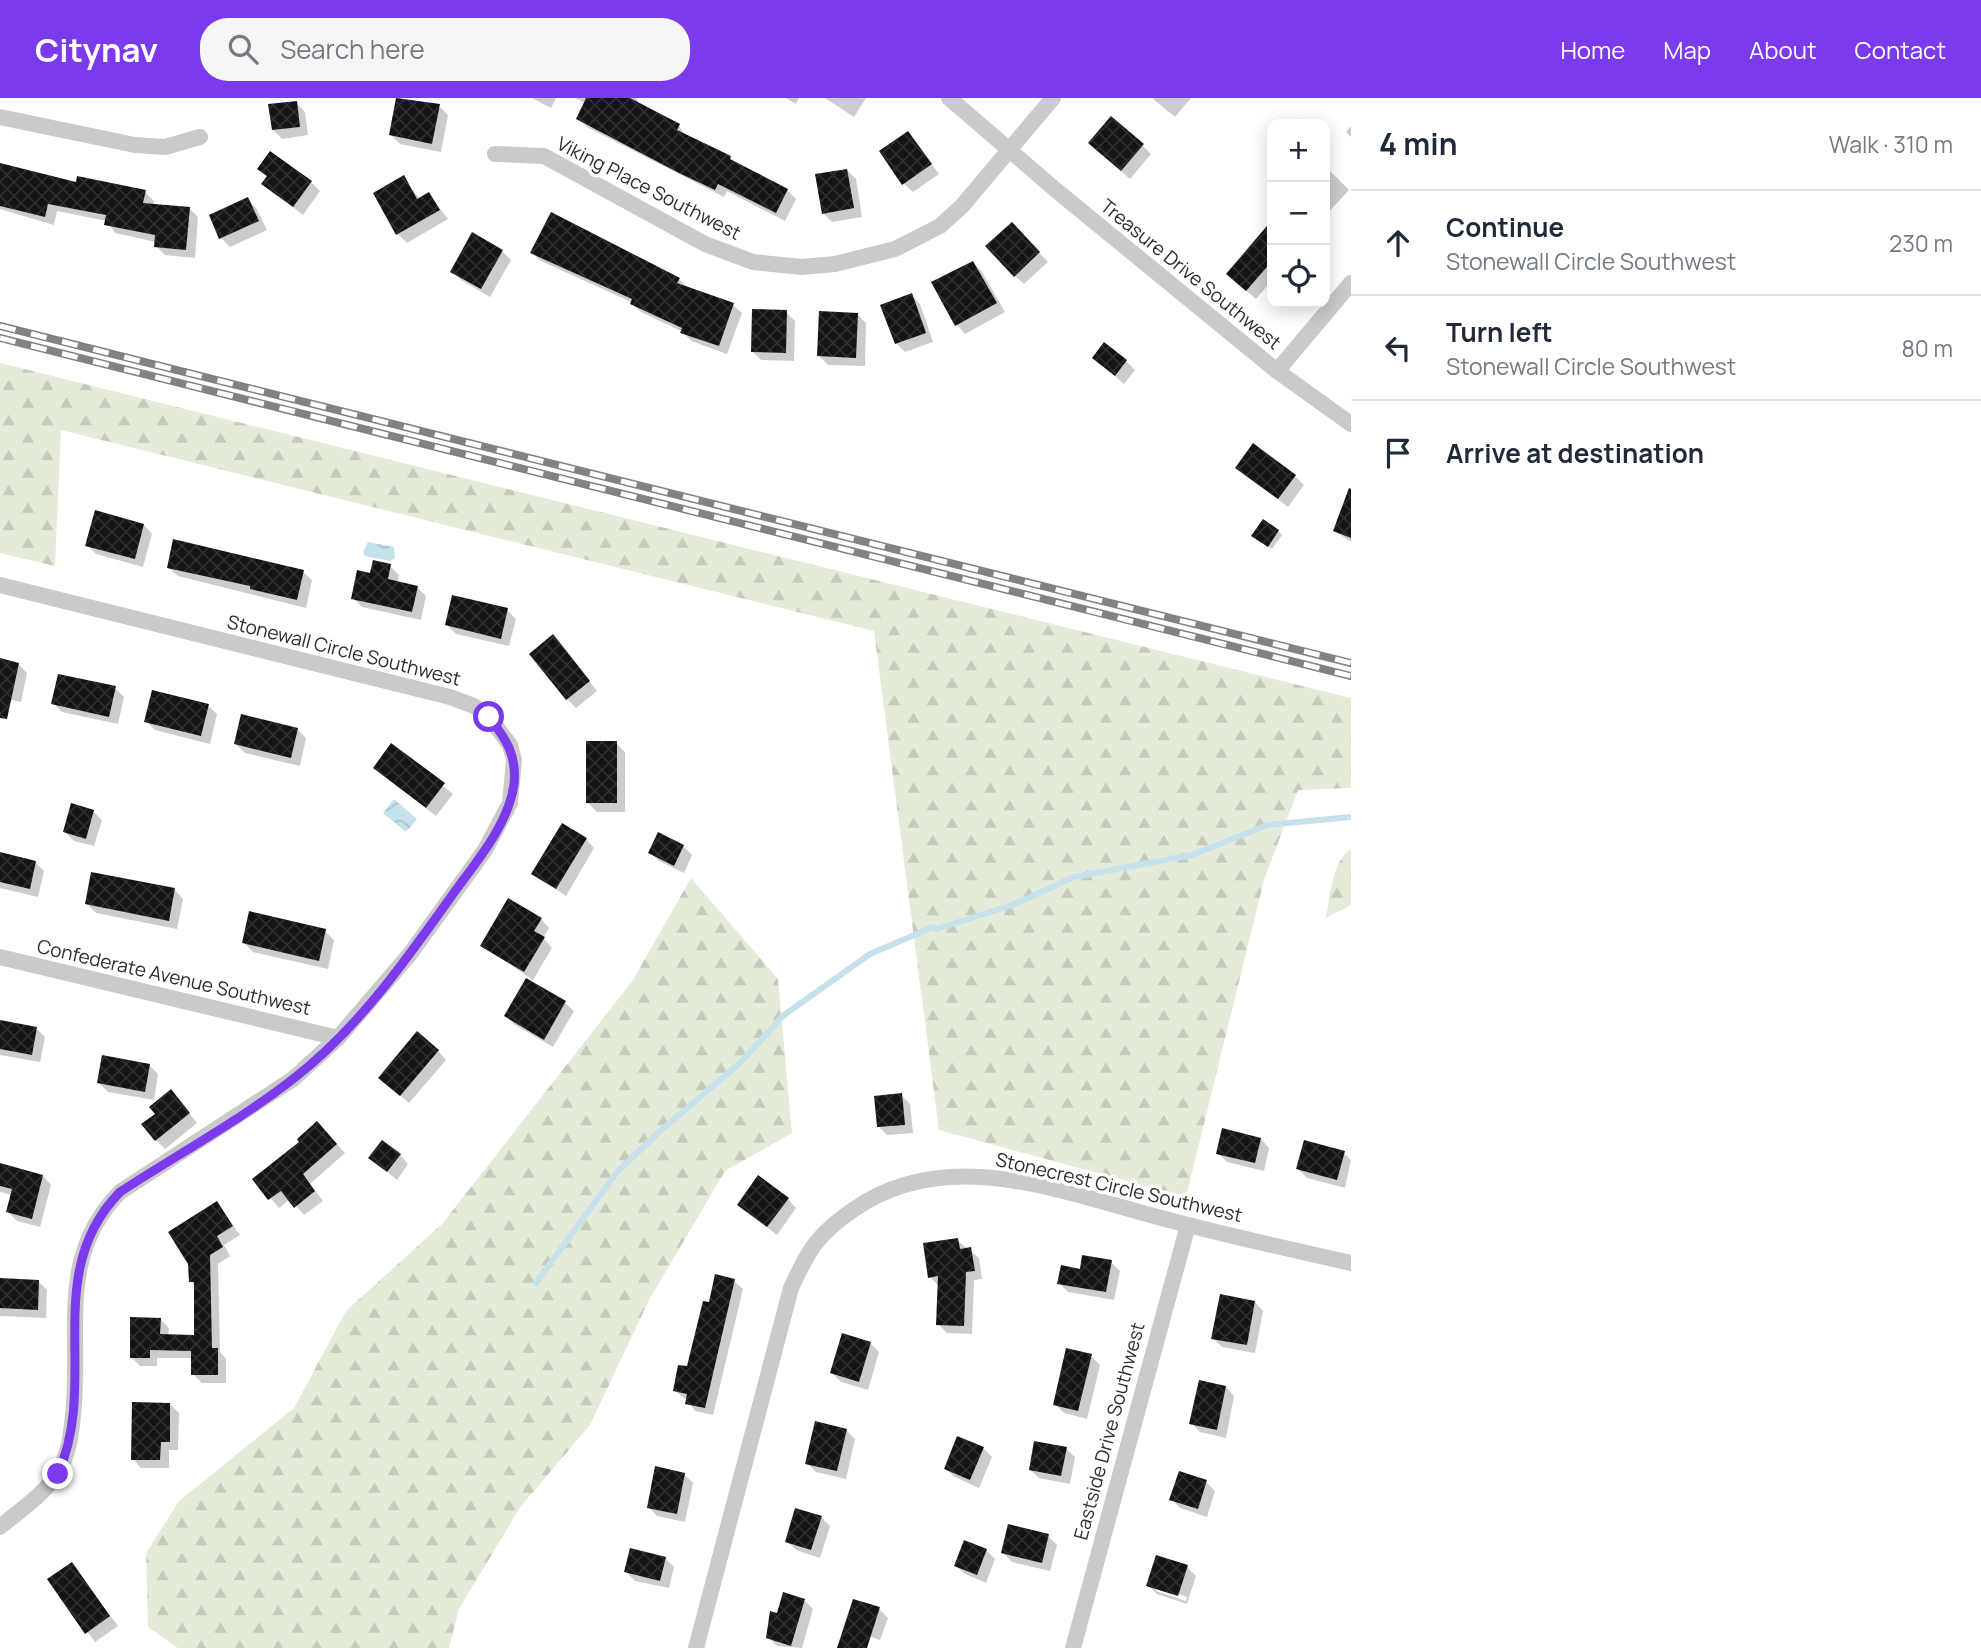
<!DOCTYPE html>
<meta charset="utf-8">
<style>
:root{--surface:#fff;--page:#f6f6f7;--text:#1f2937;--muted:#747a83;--line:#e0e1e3;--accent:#7c3aed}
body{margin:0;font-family:Manrope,sans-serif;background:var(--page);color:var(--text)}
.controls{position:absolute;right:21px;top:21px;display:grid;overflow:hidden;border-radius:14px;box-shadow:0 4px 18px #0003}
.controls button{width:63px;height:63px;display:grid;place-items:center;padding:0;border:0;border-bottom:2px solid var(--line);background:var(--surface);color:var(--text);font:35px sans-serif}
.stop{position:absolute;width:21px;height:21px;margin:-16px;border:5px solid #7c3aed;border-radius:50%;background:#fff}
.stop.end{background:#7c3aed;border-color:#fff;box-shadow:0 2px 7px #0008}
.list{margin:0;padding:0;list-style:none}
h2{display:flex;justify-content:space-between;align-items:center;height:91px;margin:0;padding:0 28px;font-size:30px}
h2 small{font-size:23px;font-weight:400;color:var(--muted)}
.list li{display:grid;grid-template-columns:46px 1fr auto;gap:21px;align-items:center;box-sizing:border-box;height:105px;padding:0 28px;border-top:2px solid var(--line)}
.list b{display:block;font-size:26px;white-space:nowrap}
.list p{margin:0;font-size:23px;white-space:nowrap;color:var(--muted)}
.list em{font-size:23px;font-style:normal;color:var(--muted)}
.icon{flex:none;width:38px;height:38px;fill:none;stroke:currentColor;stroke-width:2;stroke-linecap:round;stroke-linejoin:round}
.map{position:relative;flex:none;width:1351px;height:1550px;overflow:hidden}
header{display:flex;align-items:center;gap:42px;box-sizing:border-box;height:98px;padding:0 35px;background:var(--accent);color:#fff}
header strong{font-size:33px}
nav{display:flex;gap:38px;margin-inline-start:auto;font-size:24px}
.search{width:490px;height:63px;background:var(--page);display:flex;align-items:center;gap:18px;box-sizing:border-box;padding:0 24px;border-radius:28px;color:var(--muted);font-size:26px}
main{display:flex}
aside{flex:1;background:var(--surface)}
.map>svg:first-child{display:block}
.forest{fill:url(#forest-firs)}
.water{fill:url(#water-waves)}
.shadow{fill:#0003;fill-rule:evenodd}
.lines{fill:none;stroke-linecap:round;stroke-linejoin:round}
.stream{stroke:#c5e1eb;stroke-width:6}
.building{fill:url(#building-cross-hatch)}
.minor{stroke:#cacaca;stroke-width:16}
.rail-casing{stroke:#828282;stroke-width:8}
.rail{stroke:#fff;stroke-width:5;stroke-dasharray:16;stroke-linecap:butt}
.route{stroke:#7c3aed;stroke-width:9}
.labels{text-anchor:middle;stroke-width:7;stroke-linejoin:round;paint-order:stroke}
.street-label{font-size:19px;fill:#2d2d2d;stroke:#fff}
</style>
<header>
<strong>Citynav</strong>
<div class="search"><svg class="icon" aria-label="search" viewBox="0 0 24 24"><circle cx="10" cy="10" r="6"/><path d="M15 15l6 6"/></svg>Search here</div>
<nav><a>Home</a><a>Map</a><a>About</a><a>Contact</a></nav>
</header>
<main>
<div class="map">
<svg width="1351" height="1550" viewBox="0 0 1351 1550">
<defs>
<pattern id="forest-firs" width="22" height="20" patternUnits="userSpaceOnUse" patternTransform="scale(1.75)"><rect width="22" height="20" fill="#e5ebd9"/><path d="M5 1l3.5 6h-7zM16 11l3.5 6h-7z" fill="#c5cabb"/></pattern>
<pattern id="water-waves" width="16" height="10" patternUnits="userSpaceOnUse" patternTransform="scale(1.75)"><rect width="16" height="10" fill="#c5e1eb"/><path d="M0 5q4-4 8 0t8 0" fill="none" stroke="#aac1ca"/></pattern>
<pattern id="building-cross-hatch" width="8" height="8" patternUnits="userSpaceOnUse" patternTransform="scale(1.75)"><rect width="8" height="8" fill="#141414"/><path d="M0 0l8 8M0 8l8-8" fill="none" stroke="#2e2e2e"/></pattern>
</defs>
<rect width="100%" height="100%" fill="#fff"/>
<g class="forest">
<polygon points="0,265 1351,600 1351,690 1298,692 1264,782 1186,1099 939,1032 874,533 61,332 55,468 0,455"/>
<path d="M1351,751v56l-25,13c4,-20 6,-58 25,-69z"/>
<polygon points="691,780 778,881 792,1035 725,1073 649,1202 590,1327 521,1408 459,1511 449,1550 178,1550 148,1529 146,1455 179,1403 294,1310 346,1213 442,1126 633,882"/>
</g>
<g class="water">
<polygon points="368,444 394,449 395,460 390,463 365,458 363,454"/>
<polygon points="394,701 417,721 406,734 383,715"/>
</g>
<g class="shadow">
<polygon points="398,0 439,8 448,17 441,54 400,46 391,37"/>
<polygon points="532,0 556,0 551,10"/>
<polygon points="575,0 636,0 641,8 679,28 686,39 787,92 796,101 785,123 727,93 724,99 587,29 578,20 585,5"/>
<polygon points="786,0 799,0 796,6"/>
<polygon points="825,0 866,0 854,19"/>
<polygon points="1152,0 1191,0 1175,19"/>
<polygon points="296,5 305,14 308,37 282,41 273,32"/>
<polygon points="1351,28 1351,39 1346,34"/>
<polygon points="908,35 939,76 913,94 904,86"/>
<polygon points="1142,47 1151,56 1130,81 1099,54"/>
<polygon points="0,65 77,86 145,94 154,103 153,107 189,110 198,119 195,160 165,157 156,148 156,144 115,135 107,123 57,113 54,127 0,111"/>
<polygon points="1325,68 1349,92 1325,118"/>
<polygon points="259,71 311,84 320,93 303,117 263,86 268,79"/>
<polygon points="847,72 856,81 862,119 832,124 823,115"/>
<polygon points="403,80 420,101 429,96 448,121 407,145 398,136 375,96"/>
<polygon points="247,101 256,110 267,132 230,149 221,140 211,118"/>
<polygon points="1265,133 1272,140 1272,182 1256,201 1237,185"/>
<polygon points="1020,135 1048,164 1024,186 1015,178"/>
<polygon points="502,153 511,162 490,199 461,182 452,173"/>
<polygon points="532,155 679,181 689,191 733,207 742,215 727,256 691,243 683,234 641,214 631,204 541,163"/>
<polygon points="973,165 982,174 1005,214 965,236 957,227 933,185"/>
<polygon points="911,197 920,206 933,244 905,254 896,245"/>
<polygon points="786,214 795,223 794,263 761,262 752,253"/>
<polygon points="857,216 866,225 865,268 828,267 819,258"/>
<polygon points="1094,260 1126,263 1135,272 1124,286"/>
<polygon points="1237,370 1295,378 1304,387 1288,409"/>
<polygon points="1351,414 1351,444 1335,433"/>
<polygon points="144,427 152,436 143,469 96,456 87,447"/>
<polygon points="1278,433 1282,437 1272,451 1257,441"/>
<polygon points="390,468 399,477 397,485 417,489 426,498 421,522 362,509 353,500 372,477"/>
<polygon points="169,470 303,474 312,482 306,510 178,478"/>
<polygon points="507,512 516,521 509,548 456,536 447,527"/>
<polygon points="561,547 597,593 576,610 567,601"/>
<polygon points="0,562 18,566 27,575 21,604 0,599"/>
<polygon points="115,590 124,599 118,626 62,614 53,605"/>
<polygon points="208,608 217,616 210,646 155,632 146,623"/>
<polygon points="297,631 306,640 300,668 245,655 236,646"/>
<polygon points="616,645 625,654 625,714 597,714 588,705"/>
<polygon points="392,648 453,696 436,718 375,670"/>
<polygon points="93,713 102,722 94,748 74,743 65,734"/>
<polygon points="659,736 683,748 692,757 684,775 659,763 650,754"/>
<polygon points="586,741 594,750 566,798 534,776"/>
<polygon points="0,756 35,764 44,773 38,799 0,790"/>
<polygon points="175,792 183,801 177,831 96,815 87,806"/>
<polygon points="541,821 549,830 543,840 552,850 533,882 482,848"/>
<polygon points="325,833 334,842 328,871 253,854 244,845"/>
<polygon points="527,882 565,905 574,913 553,949 515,927 506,918"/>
<polygon points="0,924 36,930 45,939 40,964 0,957"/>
<polygon points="438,953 446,962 409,1005 389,988"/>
<polygon points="149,967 158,976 154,1002 108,994 99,985"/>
<polygon points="901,997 910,1006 913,1035 887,1037 878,1028"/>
<polygon points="179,1002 197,1025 165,1051 156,1042"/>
<polygon points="326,1034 345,1055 310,1086 323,1103 304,1117 290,1101 279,1110 255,1081"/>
<polygon points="1261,1041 1269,1050 1264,1073 1227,1064 1218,1055"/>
<polygon points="1344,1055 1351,1062 1345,1090 1307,1080 1298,1071"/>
<polygon points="400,1057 408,1066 397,1082 371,1060"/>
<polygon points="0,1067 43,1078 51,1087 40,1129 17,1123 8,1114 12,1097 0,1094"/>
<polygon points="788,1101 796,1110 777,1137 739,1107"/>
<polygon points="217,1105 240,1137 224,1147 230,1158 218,1166 220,1254 226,1261 226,1285 202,1285 193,1276 193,1260 157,1260 157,1268 140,1268 132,1260 160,1221 169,1230 168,1238 196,1238 196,1188 191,1183"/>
<polygon points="957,1142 979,1160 982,1181 974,1182 972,1236 947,1235 938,1226 939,1188 930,1179"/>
<polygon points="1111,1164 1120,1173 1114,1202 1068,1194 1059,1185 1081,1173"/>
<polygon points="0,1182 38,1183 47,1192 46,1220 0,1218"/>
<polygon points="734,1183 743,1191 713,1317 695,1313 687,1302 675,1293 688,1270 710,1207"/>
<polygon points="1255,1204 1263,1213 1255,1255 1222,1249 1213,1240"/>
<polygon points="870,1245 879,1254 868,1292 841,1284 832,1275"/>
<polygon points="1091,1258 1100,1267 1087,1321 1064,1315 1055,1306"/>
<polygon points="1226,1289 1234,1298 1226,1340 1200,1334 1191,1325"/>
<polygon points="170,1306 179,1315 178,1352 169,1352 169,1370 141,1370 133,1361"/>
<polygon points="846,1332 855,1341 846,1381 816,1374 807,1365"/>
<polygon points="983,1350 992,1359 979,1390 955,1379 946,1371"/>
<polygon points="1066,1351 1075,1359 1070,1386 1039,1380 1030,1372"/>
<polygon points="684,1376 693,1385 685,1424 657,1418 649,1409"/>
<polygon points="1206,1384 1215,1393 1207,1419 1180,1410 1171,1401"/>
<polygon points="821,1419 830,1428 820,1460 796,1452 787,1443"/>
<polygon points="1048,1438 1057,1447 1050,1473 1012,1464 1003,1455"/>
<polygon points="965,1444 986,1452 995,1461 986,1485 965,1476 956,1468"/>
<polygon points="665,1460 674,1469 669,1490 635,1483 626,1474"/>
<polygon points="71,1466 118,1528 95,1544 49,1482"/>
<path d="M1187,1469l9,9 -9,28 -30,-10 -9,-9zM1156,1489l31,10 -1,4 -30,-10z"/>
<polygon points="805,1503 813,1511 802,1550 777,1548 768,1539 772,1515 778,1517"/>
<polygon points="879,1511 888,1520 880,1542 856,1534"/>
</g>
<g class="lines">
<polyline class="stream" points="536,1185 617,1074 659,1034 740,965 784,917 870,856 933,829 937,831 1015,806 1074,779 1192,757 1267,727 1351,719"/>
</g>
<g class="building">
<polygon points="396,0 440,6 432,46 389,37"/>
<polygon points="586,0 630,0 680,26 677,32 731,58 730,61 788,91 776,115 718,86 715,92 679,75 576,21"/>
<polygon points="297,3 300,29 272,32 268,6"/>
<polygon points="1111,18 1144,46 1121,73 1088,45"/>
<polygon points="908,33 932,66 902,87 879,53"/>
<polygon points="270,53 312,83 293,109 261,86 267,78 257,71"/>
<polygon points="0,65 76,84 77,78 146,92 143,105 190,109 186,152 154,149 155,137 104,127 106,117 48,106 45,119 0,108"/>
<polygon points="847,71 854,110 822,116 815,76"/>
<polygon points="404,77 417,101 429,94 440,112 396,137 373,95"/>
<polygon points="248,99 259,123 219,141 209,117"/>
<polygon points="551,114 680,180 677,185 734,205 719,248 680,235 682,230 630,206 632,201 530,155"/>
<polygon points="1272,122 1272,163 1246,193 1226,176"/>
<polygon points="1012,124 1040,154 1014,179 985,148"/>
<polygon points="472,134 503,152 481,191 450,174"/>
<polygon points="973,163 997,205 955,228 931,184"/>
<polygon points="912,195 926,235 895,246 880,207"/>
<polygon points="752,211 787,212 786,255 751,254"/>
<polygon points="819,213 858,215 856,260 817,258"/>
<polygon points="1104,244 1127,262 1115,278 1092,260"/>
<polygon points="1253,345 1296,377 1278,401 1235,370"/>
<polygon points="1349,390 1351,391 1351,440 1333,433"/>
<polygon points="95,412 144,426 135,461 85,448"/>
<polygon points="1263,421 1279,432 1268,449 1251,438"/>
<polygon points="173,441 304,472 297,502 250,491 250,488 167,470"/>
<polygon points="373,462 391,466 388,481 418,488 412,514 351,501 357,472 370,475"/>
<polygon points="452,497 508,510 501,541 445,527"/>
<polygon points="553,536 590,583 566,602 529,556"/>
<polygon points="0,560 19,565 7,621 0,620"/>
<polygon points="58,576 116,588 109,619 51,606"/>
<polygon points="152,592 209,606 201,638 144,624"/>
<polygon points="241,616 298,630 291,660 234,646"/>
<rect x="586" y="643" width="31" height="62"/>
<polygon points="391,645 445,685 426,710 373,670"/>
<polygon points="71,705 94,712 86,741 63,734"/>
<polygon points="562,725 587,740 556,791 531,776"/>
<polygon points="658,734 684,747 674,768 648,755"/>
<polygon points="0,754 36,763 30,791 0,784"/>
<polygon points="91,774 175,790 169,823 85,806"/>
<polygon points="508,800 542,820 534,833 545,839 524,874 480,848"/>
<polygon points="249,813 326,831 319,863 242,845"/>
<polygon points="526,880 566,903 544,942 504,918"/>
<polygon points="0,922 37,929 32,957 0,951"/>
<polygon points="417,933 439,952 400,998 378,980"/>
<polygon points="102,957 150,966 145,994 97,985"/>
<polygon points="171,991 190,1015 155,1043 141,1026 155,1016 149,1009"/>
<polygon points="902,995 905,1027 877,1029 874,998"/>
<polygon points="317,1023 337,1046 303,1076 315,1093 294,1110 281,1093 268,1102 252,1081 299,1044 297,1041"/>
<polygon points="1222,1030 1261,1040 1255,1065 1216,1056"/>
<polygon points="382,1042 401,1056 387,1074 368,1060"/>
<polygon points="1304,1042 1345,1053 1337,1082 1296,1071"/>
<polygon points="0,1065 43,1077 32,1121 6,1114 12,1091 0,1088"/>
<polygon points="758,1077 789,1100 767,1129 737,1107"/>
<polygon points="217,1103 233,1128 217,1138 223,1149 210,1157 212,1250 218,1250 218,1277 191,1277 191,1253 150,1252 150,1260 130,1260 130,1219 161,1220 160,1236 194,1237 194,1184 189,1184 188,1166 168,1134"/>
<polygon points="958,1140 960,1151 971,1149 975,1173 966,1174 964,1228 936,1227 938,1178 928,1180 923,1145"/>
<polygon points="1082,1157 1112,1162 1106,1194 1057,1186 1061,1167 1080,1171"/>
<polygon points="715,1176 735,1181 705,1310 685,1306 687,1296 673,1293 678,1267 687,1268 703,1203 709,1204"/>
<polygon points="0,1180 39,1182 38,1212 0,1210"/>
<polygon points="1220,1196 1255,1203 1247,1247 1211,1241"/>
<polygon points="842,1235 871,1244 859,1284 830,1275"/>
<polygon points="1066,1250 1092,1256 1078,1313 1053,1307"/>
<polygon points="1199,1282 1226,1288 1217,1332 1189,1326"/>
<polygon points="132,1304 170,1305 170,1344 161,1344 160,1362 131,1362"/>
<polygon points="815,1323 847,1331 837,1373 805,1366"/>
<polygon points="957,1338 984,1349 970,1382 944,1371"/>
<polygon points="1034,1343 1067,1349 1061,1378 1029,1372"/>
<polygon points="655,1368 685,1375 677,1416 647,1410"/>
<polygon points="1179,1373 1207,1382 1198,1411 1169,1402"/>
<polygon points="795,1410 822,1418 811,1452 785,1444"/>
<polygon points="1008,1426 1049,1436 1042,1465 1001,1455"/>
<polygon points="964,1442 987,1451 977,1477 954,1468"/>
<polygon points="630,1450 666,1459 660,1483 624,1474"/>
<polygon points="1156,1457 1188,1467 1178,1498 1146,1488"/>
<polygon points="72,1464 110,1518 85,1536 47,1481"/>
<polygon points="783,1494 805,1501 791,1548 766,1540 770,1513 777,1515"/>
<polygon points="853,1501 880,1509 867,1550 837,1550"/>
</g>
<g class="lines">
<g class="minor">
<polyline points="949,0 1057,93 1277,273 1351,326"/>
<polyline points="0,19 135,47 165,49 200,39"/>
<polyline points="495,56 544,58 705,146 753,164 802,169 835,166 895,151 940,128 962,108 1053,0"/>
<polyline points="1277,273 1351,185"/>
<path d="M0,487l450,112 24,9 15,11 21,28 4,15 -4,43 -25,47 -75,104 -72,84 -45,41 -173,113c-64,65 -38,142 -47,223 -2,20 -4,39 -15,57 -12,21 -39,39 -58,55"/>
<polyline points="0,859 338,940"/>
<path d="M696,1550l95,-360c6,-13 12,-26 20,-38 10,-16 26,-29 42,-40 92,-65 203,-20 301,6 65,18 131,32 197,47"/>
<polyline points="1073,1550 1188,1127"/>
</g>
<g class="rail-casing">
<g id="rail">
<polyline points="0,228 1351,565"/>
<polyline points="0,240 1351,578"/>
</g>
</g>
<use href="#rail" class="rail"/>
</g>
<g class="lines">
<path class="route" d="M58,1376c42,-95 -18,-200 62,-282 55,-36 122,-73 173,-113 65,-50 113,-119 160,-185 23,-32 56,-70 61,-110 3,-29 -8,-45 -25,-67"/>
</g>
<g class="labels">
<g class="street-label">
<text transform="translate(649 90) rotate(27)" y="7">Viking Place Southwest</text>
<text transform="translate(1191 176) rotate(39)" y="7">Treasure Drive Southwest</text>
<text transform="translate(344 552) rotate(14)" y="7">Stonewall Circle Southwest</text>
<text transform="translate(174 879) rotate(13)" y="7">Confederate Avenue Southwest</text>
<text transform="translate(1119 1089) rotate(13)" y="7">Stonecrest Circle Southwest</text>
<text transform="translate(1109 1333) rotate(-75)" y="7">Eastside Drive Southwest</text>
</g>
</g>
</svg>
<div class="controls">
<button>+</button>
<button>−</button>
<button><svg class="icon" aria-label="locate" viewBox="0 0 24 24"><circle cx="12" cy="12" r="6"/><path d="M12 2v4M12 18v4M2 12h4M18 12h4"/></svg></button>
</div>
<div class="stop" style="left:489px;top:619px"></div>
<div class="stop end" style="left:58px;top:1376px"></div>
</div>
<aside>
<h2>4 min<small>Walk · 310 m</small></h2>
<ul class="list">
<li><svg class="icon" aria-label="ahead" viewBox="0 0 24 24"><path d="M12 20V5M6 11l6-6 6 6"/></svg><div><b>Continue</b><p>Stonewall Circle Southwest</p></div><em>230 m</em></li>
<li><svg class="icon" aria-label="left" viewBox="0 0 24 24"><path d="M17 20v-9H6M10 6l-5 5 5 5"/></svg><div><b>Turn left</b><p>Stonewall Circle Southwest</p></div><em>80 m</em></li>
<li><svg class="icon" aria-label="arrive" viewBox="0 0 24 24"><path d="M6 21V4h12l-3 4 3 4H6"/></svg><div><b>Arrive at destination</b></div></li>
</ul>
</aside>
</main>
